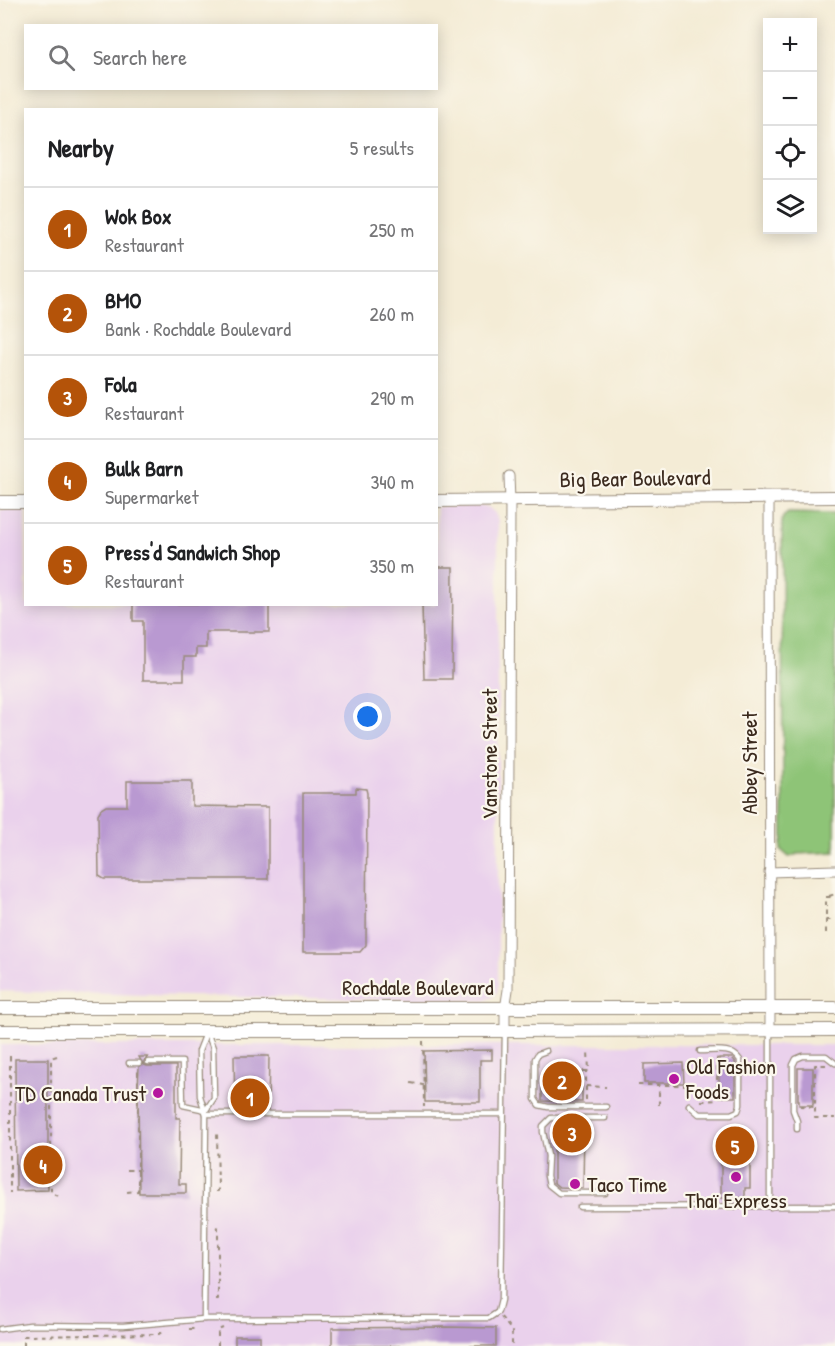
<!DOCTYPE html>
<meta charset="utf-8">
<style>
:root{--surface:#fff;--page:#f2f2f2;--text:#202124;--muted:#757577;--line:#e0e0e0;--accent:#b45309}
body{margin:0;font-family:"Patrick Hand",sans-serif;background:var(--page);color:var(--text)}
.controls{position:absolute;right:18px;top:18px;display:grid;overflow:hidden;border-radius:0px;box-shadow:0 3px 15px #0003}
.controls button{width:54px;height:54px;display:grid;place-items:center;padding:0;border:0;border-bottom:2px solid var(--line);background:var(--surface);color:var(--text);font:30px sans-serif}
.you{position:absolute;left:368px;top:717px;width:21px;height:21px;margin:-15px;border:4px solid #fff;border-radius:50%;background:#1a73e8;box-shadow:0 0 0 9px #1a73e833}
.badge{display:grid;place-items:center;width:39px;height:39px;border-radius:50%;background:var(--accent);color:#fff;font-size:20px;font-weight:700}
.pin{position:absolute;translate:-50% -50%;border:3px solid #fff;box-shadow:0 2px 6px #0006}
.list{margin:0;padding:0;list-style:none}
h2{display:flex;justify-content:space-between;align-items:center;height:78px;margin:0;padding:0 24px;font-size:26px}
h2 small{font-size:20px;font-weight:400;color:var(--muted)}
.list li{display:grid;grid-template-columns:39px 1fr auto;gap:18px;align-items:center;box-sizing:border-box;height:84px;padding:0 24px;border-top:2px solid var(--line)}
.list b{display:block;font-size:22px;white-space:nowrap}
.list p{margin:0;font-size:20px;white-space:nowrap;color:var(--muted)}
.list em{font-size:20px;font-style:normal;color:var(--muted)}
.icon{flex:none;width:33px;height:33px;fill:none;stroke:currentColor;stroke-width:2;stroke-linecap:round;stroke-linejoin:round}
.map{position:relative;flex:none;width:835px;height:1346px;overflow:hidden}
.search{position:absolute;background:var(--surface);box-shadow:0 3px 15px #0003;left:24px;top:24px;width:414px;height:66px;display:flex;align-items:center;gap:15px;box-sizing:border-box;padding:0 21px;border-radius:0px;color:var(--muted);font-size:22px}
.panel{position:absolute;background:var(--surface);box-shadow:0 3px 15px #0003;left:24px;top:108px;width:414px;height:498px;border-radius:0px}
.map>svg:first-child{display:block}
.built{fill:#ead1ec}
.green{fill:#8ec477;stroke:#64774a;stroke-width:1.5}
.building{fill:#b999d1}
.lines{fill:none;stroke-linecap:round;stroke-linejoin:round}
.service-casing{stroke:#988b7a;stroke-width:7}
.minor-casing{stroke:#988b7a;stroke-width:11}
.tertiary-casing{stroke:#988b7a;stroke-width:14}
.path{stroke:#988b7a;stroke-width:2;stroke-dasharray:4.5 4.5;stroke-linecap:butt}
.service{stroke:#fff;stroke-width:4.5}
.minor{stroke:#fff;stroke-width:9}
.tertiary{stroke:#fff;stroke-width:12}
.poi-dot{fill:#b5179e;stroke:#fbf7ec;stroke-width:2}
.labels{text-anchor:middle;stroke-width:4.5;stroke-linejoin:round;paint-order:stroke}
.street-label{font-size:22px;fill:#3b2a1e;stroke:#fbf7ec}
.poi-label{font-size:22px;fill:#3b2a1e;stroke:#fbf7ec;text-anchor:start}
</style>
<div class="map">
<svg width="835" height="1346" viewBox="0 0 835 1346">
<rect width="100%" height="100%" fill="#fbf7ec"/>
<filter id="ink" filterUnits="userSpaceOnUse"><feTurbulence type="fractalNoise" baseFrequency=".0167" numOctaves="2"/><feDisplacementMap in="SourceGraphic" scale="12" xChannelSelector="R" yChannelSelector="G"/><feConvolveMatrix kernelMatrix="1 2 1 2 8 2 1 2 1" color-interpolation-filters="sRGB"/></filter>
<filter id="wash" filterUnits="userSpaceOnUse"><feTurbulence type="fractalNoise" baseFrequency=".008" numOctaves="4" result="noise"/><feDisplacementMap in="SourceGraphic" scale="24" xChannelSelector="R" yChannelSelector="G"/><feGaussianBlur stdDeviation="1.35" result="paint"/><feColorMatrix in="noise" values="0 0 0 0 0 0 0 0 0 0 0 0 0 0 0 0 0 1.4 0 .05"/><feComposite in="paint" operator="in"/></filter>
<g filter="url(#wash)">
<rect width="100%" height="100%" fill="#f4ecd6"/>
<g class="built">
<polygon points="477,506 488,507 495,513 498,521 498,983 497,992 492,997 485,1001 189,996 0,991 0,510 25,509 26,604 436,604 437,507"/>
<rect x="0" y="1045" width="835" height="301"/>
</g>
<polygon class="green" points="788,513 835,514 835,852 797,854 793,856 789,857 781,850 781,845 783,839 782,520 783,517"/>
<g id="blocks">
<g class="building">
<polygon points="436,567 453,567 452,679 424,679 422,604 436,604"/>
<polygon points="133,604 269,604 269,632 206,632 206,648 196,648 196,657 184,657 184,680 143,680 143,621 133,621"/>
<polygon points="127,781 192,781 192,806 268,807 268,879 104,879 99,876 98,814 101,809 106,806 127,806"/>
<polygon points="356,788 366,789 367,793 366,945 360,952 303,952 303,793 356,793"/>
<polygon points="492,1050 492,1060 480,1060 480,1102 425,1102 424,1051"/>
<polygon points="234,1056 269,1056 268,1110 235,1110"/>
<polygon points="139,1057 148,1057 144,1061 144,1065 147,1066 176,1066 176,1118 180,1118 179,1184 186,1184 186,1193 139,1193 138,1090 139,1067 143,1064"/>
<polygon points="719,1058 732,1058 735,1061 735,1097 719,1097"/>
<polygon points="15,1059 48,1059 48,1190 16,1191"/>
<polygon points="683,1063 684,1083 644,1083 644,1064"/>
<polygon points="798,1068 813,1068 813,1105 799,1105 799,1100 798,1100"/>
<polygon points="542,1073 582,1073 582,1102 542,1101"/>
<polygon points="560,1127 584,1127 583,1188 559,1187 554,1183 554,1138 560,1138"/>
<polygon points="721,1137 750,1137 750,1188 745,1188 745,1198 721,1198"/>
<polygon points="446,1327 496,1328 496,1346 332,1346 332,1328"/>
<rect x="235" y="1336" width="25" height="10"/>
</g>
</g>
</g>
<g filter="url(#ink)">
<use href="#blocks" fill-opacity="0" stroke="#988b7a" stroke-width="1.5"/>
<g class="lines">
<g class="service-casing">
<g id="service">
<polyline points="770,1032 770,1207"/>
<polyline points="546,1051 538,1054 535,1059 535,1099 539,1105 548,1107 606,1107"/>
<polyline points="148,1062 182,1062 183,1105 206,1110"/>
<polyline points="129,1063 139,1063"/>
<path d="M689,1105l10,9h32l7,-3 2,-6v-45c-8,-13 -26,-9 -40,-9"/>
<polyline points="206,1110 214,1098 213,1048 207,1032"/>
<polyline points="206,1114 503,1114"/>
<polyline points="797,1129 797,1121 793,1110 793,1065 796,1059 803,1056 826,1056 835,1063"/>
<polyline points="605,1193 559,1193 549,1185 547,1176 548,1156 543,1132 543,1126 551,1118 605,1118"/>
<polyline points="580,1207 835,1206"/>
<polyline points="204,1319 206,1114 200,1096 199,1051 206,1033"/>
<polyline points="0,1329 30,1325 123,1326 204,1319 489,1318 498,1312 501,1300 505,1032"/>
</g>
</g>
<g class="minor-casing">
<g id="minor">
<polyline points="769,497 770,1030"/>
<polyline points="769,872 835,870"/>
<polyline points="505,1031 505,1009 508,990 510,501 509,476"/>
</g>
</g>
<g class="tertiary-casing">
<g id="tertiary">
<polyline points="436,501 835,497"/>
<polyline points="0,502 26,502"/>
<polyline points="0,1008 835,1008"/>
<polyline points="0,1031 505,1031 835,1030"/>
</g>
</g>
<g class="path">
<polyline points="829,896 835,894"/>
<polyline points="826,920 835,920"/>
<polyline points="826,933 826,897 835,897"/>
<polyline points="423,1041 424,1107"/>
<polyline points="10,1056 10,1193"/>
<polyline points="57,1056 51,1058 51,1192 58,1196"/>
<polyline points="826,1065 815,1065 815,1118 835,1118"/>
<polyline points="549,1069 549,1071 586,1071"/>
<polyline points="411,1083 423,1085"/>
<polyline points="638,1085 685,1085"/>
<polyline points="586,1086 606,1087"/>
<polyline points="128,1094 137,1093"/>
<polyline points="586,1100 586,1071 589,1071 588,1051"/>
<polyline points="701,1101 717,1100 717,1059 718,1057"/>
<polyline points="659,1105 659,1085"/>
<polyline points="800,1106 815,1107"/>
<polyline points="127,1170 138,1170"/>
<polyline points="216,1191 218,1191 217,1131"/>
<polyline points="127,1192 138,1191 138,1071"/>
<polyline points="216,1227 218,1228 218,1300 216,1300"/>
<polyline points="501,1317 512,1331 512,1346"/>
<polyline points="189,1329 198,1329"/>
<polyline points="24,1346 24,1336 159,1334 163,1331"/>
<polyline points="218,1346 218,1330 223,1328"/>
</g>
<use href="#service" class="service"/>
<use href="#minor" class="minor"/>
<use href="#tertiary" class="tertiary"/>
</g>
</g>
<g class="poi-dot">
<circle cx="674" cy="1079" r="6"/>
<circle cx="158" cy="1093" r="6"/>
<circle cx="736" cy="1177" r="6"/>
<circle cx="575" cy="1184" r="6"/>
</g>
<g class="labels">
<g class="street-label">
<text transform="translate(635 478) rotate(-1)" y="8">Big Bear Boulevard</text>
<text transform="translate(489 754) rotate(-90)" y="8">Vanstone Street</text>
<text transform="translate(749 763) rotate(-90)" y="8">Abbey Street</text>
<text x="418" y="995">Rochdale Boulevard</text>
</g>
<g class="poi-label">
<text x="686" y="1074">Old Fashion<tspan x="686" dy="25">Foods</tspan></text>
<text x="146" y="1101" text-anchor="end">TD Canada Trust</text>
<text x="587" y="1192">Taco Time</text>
<text x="736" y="1208" text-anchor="middle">Thaï Express</text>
</g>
</g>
</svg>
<div class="controls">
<button>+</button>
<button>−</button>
<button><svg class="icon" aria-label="locate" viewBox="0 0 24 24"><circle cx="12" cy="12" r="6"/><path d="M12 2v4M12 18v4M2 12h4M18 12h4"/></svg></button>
<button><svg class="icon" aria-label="layers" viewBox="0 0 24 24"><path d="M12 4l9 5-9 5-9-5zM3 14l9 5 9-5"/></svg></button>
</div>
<div class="you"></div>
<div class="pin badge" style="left:250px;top:1098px">1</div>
<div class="pin badge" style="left:562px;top:1081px">2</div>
<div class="pin badge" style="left:572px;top:1133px">3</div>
<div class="pin badge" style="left:43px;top:1165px">4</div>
<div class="pin badge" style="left:735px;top:1146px">5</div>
<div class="search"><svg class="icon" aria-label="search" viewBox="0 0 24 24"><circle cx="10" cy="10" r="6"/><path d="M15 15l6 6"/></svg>Search here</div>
<section class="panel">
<h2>Nearby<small>5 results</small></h2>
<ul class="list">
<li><span class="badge">1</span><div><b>Wok Box</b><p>Restaurant</p></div><em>250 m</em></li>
<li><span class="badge">2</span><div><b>BMO</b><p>Bank · Rochdale Boulevard</p></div><em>260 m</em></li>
<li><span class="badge">3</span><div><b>Fola</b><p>Restaurant</p></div><em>290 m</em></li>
<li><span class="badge">4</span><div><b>Bulk Barn</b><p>Supermarket</p></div><em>340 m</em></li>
<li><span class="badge">5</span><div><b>Press'd Sandwich Shop</b><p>Restaurant</p></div><em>350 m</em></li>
</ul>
</section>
</div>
